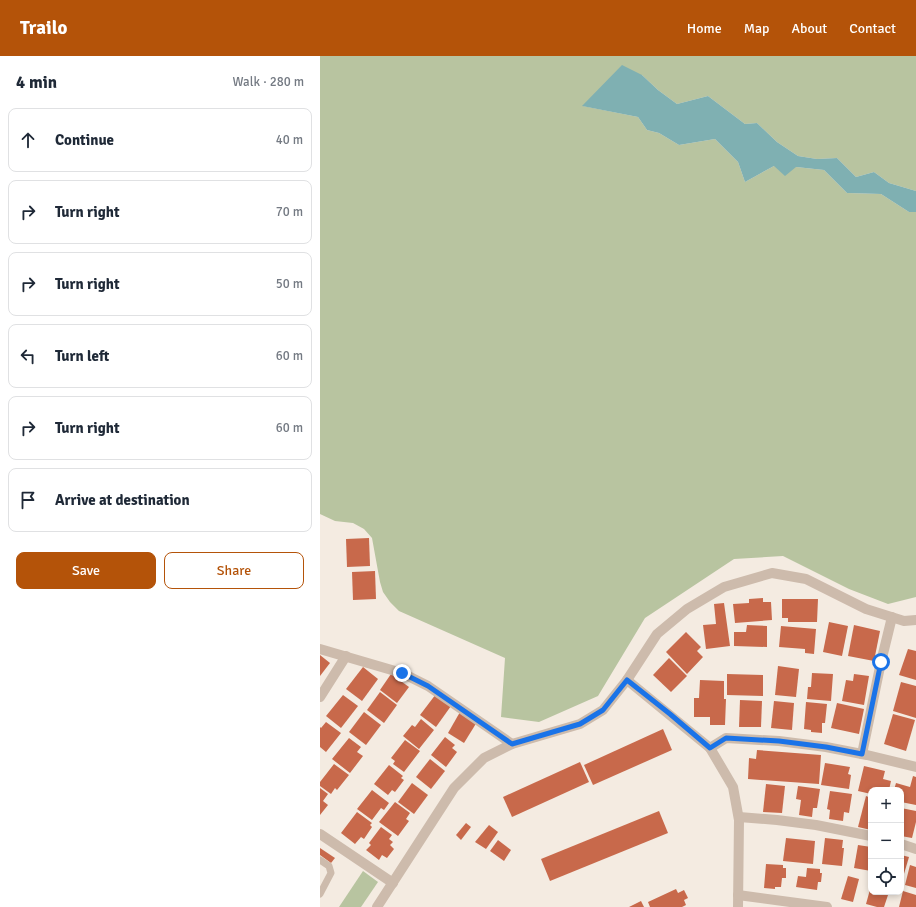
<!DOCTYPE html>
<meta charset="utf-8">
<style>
:root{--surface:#fff;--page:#f2f2f3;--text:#1f2937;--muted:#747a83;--line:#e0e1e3;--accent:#b45309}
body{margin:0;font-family:Signika,sans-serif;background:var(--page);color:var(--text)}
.controls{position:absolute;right:12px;bottom:12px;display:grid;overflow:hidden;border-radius:8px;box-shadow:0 2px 6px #0003}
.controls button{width:36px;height:36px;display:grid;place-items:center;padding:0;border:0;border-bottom:1px solid var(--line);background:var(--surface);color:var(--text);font:20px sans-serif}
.stop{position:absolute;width:12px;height:12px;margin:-9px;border:3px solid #1a73e8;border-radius:50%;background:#fff}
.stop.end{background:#1a73e8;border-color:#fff;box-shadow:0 1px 4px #0008}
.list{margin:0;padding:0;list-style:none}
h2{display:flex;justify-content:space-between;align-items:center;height:52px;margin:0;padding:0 16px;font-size:17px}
h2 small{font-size:13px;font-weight:400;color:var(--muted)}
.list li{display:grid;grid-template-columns:26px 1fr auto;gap:12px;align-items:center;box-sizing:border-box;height:64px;margin:0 8px 8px;padding:0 8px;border:1px solid var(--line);border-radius:8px}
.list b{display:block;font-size:15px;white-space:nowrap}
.list em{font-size:13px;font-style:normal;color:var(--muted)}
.actions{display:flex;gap:8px;padding:12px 16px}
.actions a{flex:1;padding:9px 0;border:1px solid var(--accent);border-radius:8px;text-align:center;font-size:14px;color:var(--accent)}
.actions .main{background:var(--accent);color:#fff}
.icon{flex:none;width:22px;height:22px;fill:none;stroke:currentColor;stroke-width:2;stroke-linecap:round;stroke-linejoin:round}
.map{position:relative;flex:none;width:596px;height:851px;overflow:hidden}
header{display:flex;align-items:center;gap:24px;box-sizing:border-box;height:56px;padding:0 20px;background:var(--accent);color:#fff}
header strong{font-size:19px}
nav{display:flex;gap:22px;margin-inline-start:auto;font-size:14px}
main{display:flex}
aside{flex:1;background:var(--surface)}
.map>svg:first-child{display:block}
.green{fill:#b8c4a0}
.water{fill:#7fb0b2}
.building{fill:#c8694b}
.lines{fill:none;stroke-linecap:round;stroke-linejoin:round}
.service{stroke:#cdbbac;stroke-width:7}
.minor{stroke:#cdbbac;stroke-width:10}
.tertiary{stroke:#cdbbac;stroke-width:10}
.route{stroke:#1a73e8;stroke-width:5}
</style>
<header>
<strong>Trailo</strong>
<nav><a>Home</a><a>Map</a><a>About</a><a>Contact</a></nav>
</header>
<main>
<aside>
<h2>4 min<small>Walk · 280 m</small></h2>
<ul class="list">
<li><svg class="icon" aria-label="ahead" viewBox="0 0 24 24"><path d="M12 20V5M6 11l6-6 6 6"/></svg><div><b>Continue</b></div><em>40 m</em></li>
<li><svg class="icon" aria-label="right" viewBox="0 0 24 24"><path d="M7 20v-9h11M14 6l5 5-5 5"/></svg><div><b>Turn right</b></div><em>70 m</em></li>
<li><svg class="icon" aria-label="right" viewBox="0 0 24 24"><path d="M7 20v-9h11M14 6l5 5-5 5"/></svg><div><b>Turn right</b></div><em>50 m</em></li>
<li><svg class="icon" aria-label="left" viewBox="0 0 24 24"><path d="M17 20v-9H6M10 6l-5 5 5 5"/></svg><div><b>Turn left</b></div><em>60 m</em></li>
<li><svg class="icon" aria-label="right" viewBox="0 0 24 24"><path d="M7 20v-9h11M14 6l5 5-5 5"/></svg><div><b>Turn right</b></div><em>60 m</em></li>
<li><svg class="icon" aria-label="arrive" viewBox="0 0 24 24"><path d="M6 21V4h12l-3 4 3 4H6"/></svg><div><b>Arrive at destination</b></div></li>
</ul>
<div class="actions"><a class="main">Save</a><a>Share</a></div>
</aside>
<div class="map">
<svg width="596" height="851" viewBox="0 0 596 851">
<rect width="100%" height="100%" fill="#f4ebe1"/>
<g class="green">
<polygon points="0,0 596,0 596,135 569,127 554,116 536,121 517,102 497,103 478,100 457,86 437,67 425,68 388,40 357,48 338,34 322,19 263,50 318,61 327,74 339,77 359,89 395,83 418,106 425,126 454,110 476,111 504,114 527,137 561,138 589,156 596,156 596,541 568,548 529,533 463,500 414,503 325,562 278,640 219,666 181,661 185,602 79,555 70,546 63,536 60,526 52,482 44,473 33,467 15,465 0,458"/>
<polygon points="43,815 58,826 41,851 19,851"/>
</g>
<polygon class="water" points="302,9 322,19 338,34 357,48 388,40 425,68 437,67 457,86 478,100 497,103 517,102 536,121 554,116 569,127 596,135 596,156 589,156 561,138 527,137 504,114 476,111 465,120 454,110 425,126 418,106 395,83 359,89 339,77 327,74 318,61 262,50"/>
<g class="building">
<polygon points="49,482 50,510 27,511 26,483"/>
<polygon points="55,515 56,543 33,544 32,516"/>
<polygon points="443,542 443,546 451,546 452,564 415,567 413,548 429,547 429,543"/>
<polygon points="462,543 498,543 497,566 468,566 468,562 462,562"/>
<polygon points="404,547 410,590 386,593 383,569 396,568 394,548"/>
<polygon points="509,566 528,570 522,600 503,596"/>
<polygon points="427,569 447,570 447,591 414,590 414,576 426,576"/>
<polygon points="534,569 560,575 554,605 528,600"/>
<polygon points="461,570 496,573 494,598 485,597 485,593 459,591"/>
<polygon points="366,576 381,591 377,595 383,601 367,618 346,596"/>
<polygon points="588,593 596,595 596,624 579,619"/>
<polygon points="0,599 10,607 0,620"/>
<polygon points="349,602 367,620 351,636 333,619"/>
<polygon points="458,610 479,613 476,641 455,639"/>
<polygon points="43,611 58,623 42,645 26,633"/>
<polygon points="492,617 513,618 511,645 487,643 488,631 491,631"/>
<polygon points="71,618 89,631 77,647 60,634"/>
<polygon points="407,618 443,619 443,640 407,639"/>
<polygon points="534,618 549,620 544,649 522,645 526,624 533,625"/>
<polygon points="380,624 404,625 404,643 406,643 405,669 390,669 390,661 374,661 374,642 379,642"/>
<polygon points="581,626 596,630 596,662 573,655"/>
<polygon points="60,636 77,649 64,667 47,654"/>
<polygon points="116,638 131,650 116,671 100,659"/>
<polygon points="23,639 38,650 21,672 6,660"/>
<polygon points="420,644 442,645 441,671 419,671"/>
<polygon points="454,645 474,647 472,674 451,672"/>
<polygon points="486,646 507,648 505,667 502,667 502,677 491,676 491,674 484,673"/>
<polygon points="517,647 544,653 539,678 511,672"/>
<polygon points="44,656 61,669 46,689 29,676"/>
<polygon points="140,656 157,666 144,687 128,677"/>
<polygon points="573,658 595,664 586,695 564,688"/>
<polygon points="101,663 114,674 99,693 83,680 92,669 95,671"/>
<polygon points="6,666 21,677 6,696 0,691 0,671 1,672"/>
<polygon points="343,673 352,694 273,729 264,709"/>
<polygon points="125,681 135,689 132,692 137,696 126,711 111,699"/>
<polygon points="29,682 41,691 37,696 43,700 30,717 12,703"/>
<polygon points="85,684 100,695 84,716 73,708 75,705 71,702"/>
<polygon points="437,694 501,699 499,728 428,723 429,702 436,703"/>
<polygon points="110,703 125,715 111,733 96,721"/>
<polygon points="260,706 269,726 192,761 183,741"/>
<polygon points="505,707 530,711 528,718 531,719 529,733 501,729"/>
<polygon points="14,708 29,719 17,734 15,732 11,738 0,730 0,726"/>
<polygon points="69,709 83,720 81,722 84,724 75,736 72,734 68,739 54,728"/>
<polygon points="544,710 565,715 563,723 571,725 569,734 551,734 551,738 538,735"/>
<polygon points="593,720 596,721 596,749 581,746 581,734 574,734 576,727 590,731"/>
<polygon points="92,727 108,739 94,758 78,746"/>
<polygon points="446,728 465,730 462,757 443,756"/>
<polygon points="478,730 500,733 497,752 493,752 492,761 479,759 481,744 476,743"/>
<polygon points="0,732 8,738 3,745 8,749 0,759"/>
<polygon points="52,734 69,747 64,754 61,752 52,764 37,753"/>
<polygon points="510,735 532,738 529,757 524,756 523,765 509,763 510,754 507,753"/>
<polygon points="546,740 551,742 551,774 538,771"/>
<polygon points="75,746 90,757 86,763 89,765 78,780 59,766"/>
<polygon points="581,752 596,755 596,766 592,782 581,780"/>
<polygon points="339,755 348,777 230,825 221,803"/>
<polygon points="37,756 52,767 50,769 52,771 44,783 41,781 35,788 21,777"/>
<polygon points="146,767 151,771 141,784 136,779"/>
<polygon points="169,769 178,776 166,793 155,786"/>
<polygon points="61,771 72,779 69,783 73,786 70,789 74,793 67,802 62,799 59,804 46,794 51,789 49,787"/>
<polygon points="466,782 495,785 493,808 463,805"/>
<polygon points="505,782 523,784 522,792 524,792 522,810 502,808"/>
<polygon points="178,784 191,794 184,805 170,795"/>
<polygon points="538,789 551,791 551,815 534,812"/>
<polygon points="0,792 15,802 11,807 0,799"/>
<polygon points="581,799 589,801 581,828"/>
<polygon points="446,808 463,809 463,812 466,812 466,822 462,822 461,831 455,831 455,833 444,832"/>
<polygon points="590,809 596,811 596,832 585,829"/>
<polygon points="487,812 500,813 500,817 502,817 501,826 498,826 497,834 476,831 478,820 486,821"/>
<polygon points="528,820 539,823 533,846 521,843"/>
<polygon points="551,830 551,836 569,836 564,851 557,851 546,848"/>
<polygon points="356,833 358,837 364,834 368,842 364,844 366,849 362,851 330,851 328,846"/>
<polygon points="583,835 596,839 596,851 579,851"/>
<polygon points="321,845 324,851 309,851"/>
</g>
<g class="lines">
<polyline class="service" points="0,804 9,810 11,817 0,838"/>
<g class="minor">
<polyline points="0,593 82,617 108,630 192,688"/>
<polyline points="307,624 390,692 413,731 419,764 418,851"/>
<polyline points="0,641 26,600"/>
<polyline points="390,692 406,682 459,685 506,691 547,699 596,711"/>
<polyline points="542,698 561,606 572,561"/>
<polyline points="419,761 457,764 496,769 551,780"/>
<polyline points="0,778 73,827"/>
<polyline points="581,788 596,793"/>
<polyline points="418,839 507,851"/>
</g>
<polyline class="tertiary" points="57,851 134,732 164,702 192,688 260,668 283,654 307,624 337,578 367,553 404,531 452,517 486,523 546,553 584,565 596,564"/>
</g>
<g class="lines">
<polyline class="route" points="82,617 108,630 192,688 260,668 283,654 307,624 350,658 390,692 406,682 459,685 506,691 542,698 561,606"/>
</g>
</svg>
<div class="controls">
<button>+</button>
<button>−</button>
<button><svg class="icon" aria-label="locate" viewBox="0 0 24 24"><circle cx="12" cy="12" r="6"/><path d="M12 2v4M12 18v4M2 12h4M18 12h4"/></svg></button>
</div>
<div class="stop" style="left:561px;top:606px"></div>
<div class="stop end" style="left:82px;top:617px"></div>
</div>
</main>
